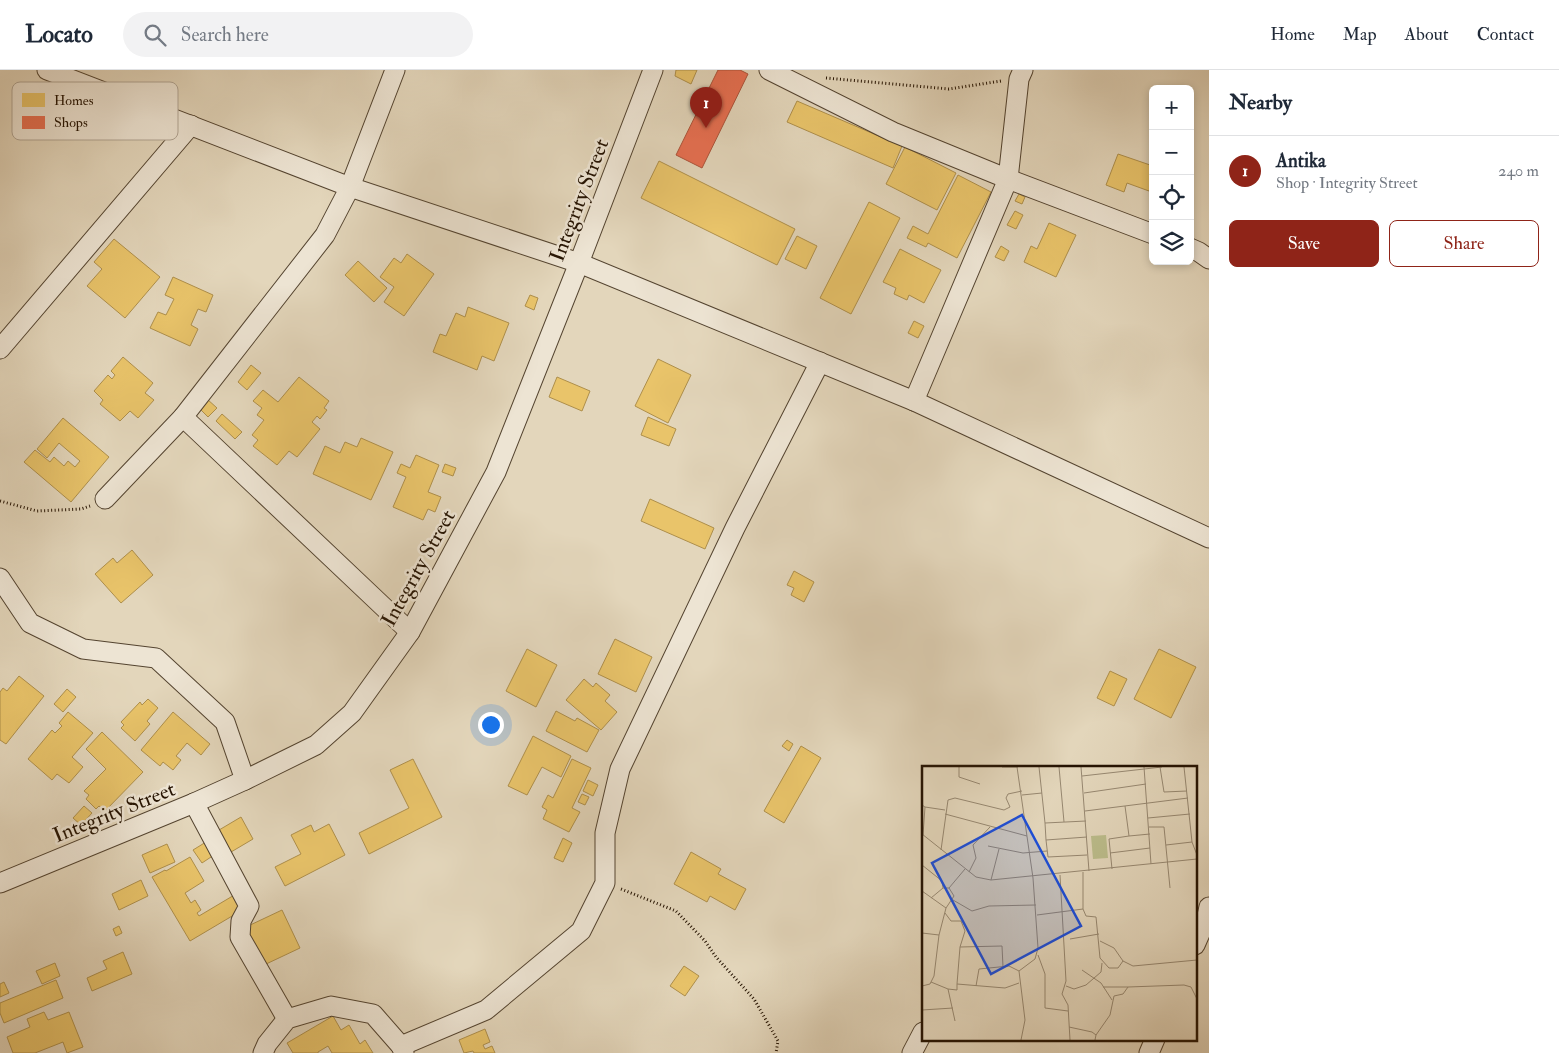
<!DOCTYPE html>
<meta charset="utf-8">
<style>
:root{--surface:#fff;--page:#f2f2f3;--text:#1f2937;--muted:#747a83;--line:#e0e1e3;--accent:#8f2418}
body{margin:0;font-family:"IM FELL Double Pica",serif;background:var(--page);color:var(--text)}
.controls{position:absolute;right:15px;top:15px;display:grid;overflow:hidden;border-radius:8px;box-shadow:0 2px 8px #0003}
.controls button{width:45px;height:45px;display:grid;place-items:center;padding:0;border:0;border-bottom:1px solid var(--line);background:var(--surface);color:var(--text);font:25px sans-serif}
.you{position:absolute;left:490px;top:654px;width:18px;height:18px;margin:-12px;border:4px solid #fff;border-radius:50%;background:#1a73e8;box-shadow:0 0 0 8px #1a73e833}
.badge{display:grid;place-items:center;width:32px;height:32px;border-radius:50%;background:var(--accent);color:#fff;font-size:16px;font-weight:700}
.pin{position:absolute;translate:-50% -41px;filter:drop-shadow(0 1px 2px #0008)}
.pin::after{content:'';position:absolute;top:26px;width:18px;height:15px;background:inherit;clip-path:polygon(0 0,100% 0,50% 100%)}
.list{margin:0;padding:0;list-style:none}
h2{display:flex;justify-content:space-between;align-items:center;height:65px;margin:0;padding:0 20px;font-size:21px}
h2 small{font-size:16px;font-weight:400;color:var(--muted)}
.list li{display:grid;grid-template-columns:32px 1fr auto;gap:15px;align-items:center;box-sizing:border-box;height:70px;padding:0 20px;border-top:1px solid var(--line)}
.list b{display:block;font-size:19px;white-space:nowrap}
.list p{margin:0;font-size:16px;white-space:nowrap;color:var(--muted)}
.list em{font-size:16px;font-style:normal;color:var(--muted)}
.actions{display:flex;gap:10px;padding:15px 20px}
.actions a{flex:1;padding:11px 0;border:1px solid var(--accent);border-radius:8px;text-align:center;font-size:18px;color:var(--accent)}
.actions .main{background:var(--accent);color:#fff}
.icon{flex:none;width:28px;height:28px;fill:none;stroke:currentColor;stroke-width:2;stroke-linecap:round;stroke-linejoin:round}
.map{position:relative;flex:none;width:1209px;height:983px;overflow:hidden}
header{display:flex;align-items:center;gap:30px;box-sizing:border-box;height:70px;padding:0 25px;background:var(--surface);border-bottom:1px solid var(--line)}
header strong{font-size:24px}
nav{display:flex;gap:28px;margin-inline-start:auto;font-size:18px}
.search{width:350px;height:45px;background:var(--page);display:flex;align-items:center;gap:12px;box-sizing:border-box;padding:0 18px;border-radius:28px;color:var(--muted);font-size:19px}
main{display:flex}
aside{flex:1;background:var(--surface)}
.map>svg:first-child{display:block}
.homes{fill:#e9c46a;stroke:#ae8f4b}
.shops{fill:#e76f51;stroke:#ad5339}
.lines{fill:none;stroke-linecap:round;stroke-linejoin:round}
.street-casing{stroke:#544430;stroke-width:21}
.path{stroke:#251302;stroke-width:3;stroke-dasharray:1 2.5;stroke-linecap:butt}
.street{stroke:#ede4d3;stroke-width:19}
.labels{text-anchor:middle;stroke-width:5;stroke-linejoin:round;paint-order:stroke}
.street-label{font-size:21px;fill:#251302;stroke:#ede4d3}
.inset-road{fill:none;stroke:#978871;stroke-width:1}
.view{fill:#1d4ed8;fill-opacity:0.15;stroke:#1d4ed8;stroke-width:2.5}
.inset-edge{fill:none;stroke:#251302;stroke-width:2.5}
.key{fill:#ede4d3;stroke:#b1a594;stroke-width:1}
.key-label{font-size:14px;fill:#251302}
</style>
<header>
<strong>Locato</strong>
<div class="search"><svg class="icon" aria-label="search" viewBox="0 0 24 24"><circle cx="10" cy="10" r="6"/><path d="M15 15l6 6"/></svg>Search here</div>
<nav><a>Home</a><a>Map</a><a>About</a><a>Contact</a></nav>
</header>
<main>
<div class="map">
<svg width="1209" height="983" viewBox="0 0 1209 983">
<rect width="100%" height="100%" fill="#e3d6bb"/>
<filter id="stains"><feTurbulence type="fractalNoise" baseFrequency=".004" numOctaves="4"/><feColorMatrix values="0 0 0 0 .2 0 0 0 0 .09 0 0 0 0 .02 0 0 0 .5 -.17"/></filter>
<radialGradient id="worn" r=".72"><stop offset=".6" stop-color="#630" stop-opacity="0"/><stop offset="1" stop-color="#630" stop-opacity=".3"/></radialGradient>
<g class="homes">
<polygon points="676,0 697,0 691,14 675,6"/>
<polygon points="797,31 902,76 893,98 787,52"/>
<polygon points="905,77 956,103 937,140 886,114"/>
<polygon points="1118,84 1153,96 1153,109 1149,121 1127,113 1124,122 1106,115"/>
<polygon points="659,91 795,159 777,195 641,128"/>
<polygon points="958,105 991,122 957,188 928,173 926,177 907,168 913,156 928,164"/>
<polygon points="1019,124 1025,127 1022,134 1015,131"/>
<polygon points="869,132 900,148 851,244 820,228"/>
<polygon points="1015,141 1023,145 1016,159 1007,155"/>
<polygon points="1049,153 1076,165 1056,207 1024,192 1031,176 1037,179"/>
<polygon points="797,166 817,176 806,199 785,189"/>
<polygon points="114,169 160,207 125,248 87,216 102,199 94,192"/>
<polygon points="1001,176 1009,181 1004,191 995,187"/>
<polygon points="900,179 941,200 924,233 909,225 907,230 894,224 896,218 883,212"/>
<polygon points="407,184 434,204 404,246 384,232 394,217 380,207 394,188 401,193"/>
<polygon points="358,191 387,218 374,232 345,205"/>
<polygon points="173,207 213,225 206,242 198,239 191,255 198,259 190,276 150,258 158,242 166,245 174,229 165,225"/>
<polygon points="530,225 538,228 534,240 525,236"/>
<polygon points="468,237 509,253 494,291 482,286 477,300 433,282 440,264 446,266 456,243 465,247"/>
<polygon points="914,251 924,256 918,268 908,263"/>
<polygon points="123,287 153,313 145,323 154,330 138,348 130,341 120,351 100,334 103,330 94,321 108,305 112,309 115,305 111,301"/>
<polygon points="658,289 691,305 668,353 635,336"/>
<polygon points="251,295 261,303 247,320 238,312"/>
<polygon points="299,307 329,331 324,338 327,340 320,349 317,346 312,352 320,359 297,387 289,381 277,395 253,376 258,370 252,365 264,350 257,345 262,338 253,331 263,320 278,332"/>
<polygon points="557,307 590,321 582,341 549,327"/>
<polygon points="207,329 217,338 208,347 199,338"/>
<polygon points="222,344 242,362 235,369 216,351"/>
<polygon points="648,347 676,359 669,376 641,365"/>
<polygon points="63,348 109,387 71,432 24,392 35,380 50,392 54,387 64,396 68,391 75,397 80,391 59,373 47,388 37,379"/>
<polygon points="361,368 393,382 371,430 313,404 325,376 340,383 345,372 357,377"/>
<polygon points="416,385 439,395 428,422 441,427 435,442 428,439 423,450 393,437 406,407 397,403 401,394 410,398"/>
<polygon points="445,394 456,398 453,406 442,402"/>
<polygon points="650,429 714,458 705,479 641,451"/>
<polygon points="132,480 153,505 121,533 95,504 113,488 117,493"/>
<polygon points="794,501 814,512 804,532 791,525 794,518 787,515"/>
<polygon points="615,569 652,587 636,622 598,604"/>
<polygon points="527,579 557,595 536,637 506,621"/>
<polygon points="1159,579 1196,597 1171,648 1134,629"/>
<polygon points="1110,601 1127,609 1114,636 1097,628"/>
<polygon points="19,606 44,626 6,674 0,670 0,622 3,618 7,621"/>
<polygon points="584,609 593,617 596,613 610,625 605,631 617,642 601,660 566,630"/>
<polygon points="67,619 76,627 63,642 54,634"/>
<polygon points="148,629 158,638 147,651 150,654 135,671 121,658 124,655 121,652 140,632 142,635"/>
<polygon points="556,641 575,651 577,648 599,660 587,682 546,661"/>
<polygon points="68,642 93,663 72,687 83,697 69,713 57,704 52,710 28,689 52,660 55,663 62,656 59,653"/>
<polygon points="173,642 210,674 201,685 187,673 176,686 181,690 173,700 163,692 160,696 141,680"/>
<polygon points="102,662 143,702 105,741 99,736 96,739 86,729 89,725 84,721 106,699 86,679"/>
<polygon points="533,666 571,686 561,707 542,697 527,725 508,716"/>
<polygon points="787,670 793,674 789,681 782,676"/>
<polygon points="801,676 821,688 784,753 764,741"/>
<polygon points="413,689 442,747 369,784 359,763 409,738 390,700"/>
<polygon points="572,689 591,698 572,738 580,742 569,762 543,749 547,740 542,737 548,725 553,728"/>
<polygon points="588,710 598,715 593,726 583,721"/>
<polygon points="582,724 589,727 585,735 578,732"/>
<polygon points="84,736 92,743 81,755 73,748"/>
<polygon points="241,747 253,769 226,785 214,763"/>
<polygon points="329,754 345,785 285,816 275,797 301,784 291,765 311,755 314,762"/>
<polygon points="563,768 572,773 563,792 554,788"/>
<polygon points="206,772 214,785 202,793 193,780"/>
<polygon points="167,774 175,792 150,803 142,785"/>
<polygon points="691,782 721,799 718,804 746,819 735,840 710,826 707,832 674,814"/>
<polygon points="190,787 204,811 185,823 191,833 195,830 201,840 197,843 199,846 236,824 244,839 190,871 152,807 165,800 166,801"/>
<polygon points="141,810 148,826 119,840 112,824"/>
<polygon points="282,840 300,878 264,895 246,857"/>
<polygon points="119,856 122,863 116,866 113,859"/>
<polygon points="123,882 132,904 92,921 87,908 107,899 103,891"/>
<polygon points="55,893 60,906 42,914 36,901"/>
<polygon points="684,896 699,906 685,926 670,916"/>
<polygon points="56,910 63,928 4,953 0,943 0,933"/>
<polygon points="4,912 9,923 0,927 0,914"/>
<polygon points="44,942 48,950 69,942 83,977 67,983 63,972 35,983 13,983 7,967 30,957 27,949"/>
<polygon points="333,946 341,960 349,955 360,974 365,970 373,983 332,983 328,976 318,982 318,983 293,983 287,973"/>
<polygon points="485,959 490,972 483,975 485,979 492,976 495,983 474,983 473,981 464,983 459,970"/>
</g>
<polygon class="shops" points="718,0 740,0 748,4 702,98 676,85"/>
<g class="lines">
<g class="street-casing">
<g id="street">
<polyline points="47,0 350,117 579,193 914,331 1209,468"/>
<polyline points="769,0 893,62 1008,109 1153,164"/>
<polyline points="1190,178 1199,182 1209,189"/>
<polyline points="0,279 191,55"/>
<polyline points="914,331 1008,109 1019,9 1023,0"/>
<polyline points="183,347 410,562"/>
<polyline points="105,429 183,347 325,165 350,117 395,0"/>
<polyline points="0,508 30,553 83,579 156,588 225,652 245,710"/>
<polyline points="194,733 249,836 241,851 240,867 287,949"/>
<polyline points="0,813 194,733 245,710 316,675 352,643 410,562 496,402 579,193 653,0"/>
<polyline points="1195,875 1206,850 1209,837"/>
<polyline points="401,976 486,940 581,861 605,813 605,763 620,699 735,458 820,292"/>
<polyline points="263,983 267,974 287,949 331,936 373,944 401,976 404,983"/>
<polyline points="912,983 923,962"/>
<polyline points="1149,983 1155,969"/>
</g>
</g>
<g class="path">
<polyline points="826,8 949,19 1001,11"/>
<polyline points="0,431 37,441 81,439 90,436"/>
<polyline points="621,819 676,841 705,871 716,887 754,929 778,971 776,983"/>
</g>
<use href="#street" class="street"/>
</g>
<g class="labels">
<g class="street-label">
<text transform="translate(579 130) rotate(-69)" y="7">Integrity Street</text>
<text transform="translate(418 498) rotate(-61)" y="7">Integrity Street</text>
<text transform="translate(114 742) rotate(-22)" y="7">Integrity Street</text>
</g>
</g>
<g transform="translate(922 696)">
<rect width="275" height="275" fill="#e3d6bb"/>
<path d="M184,69l2,23 -15,1 -2,-23z" fill="#bbbc8b"/>
<path class="inset-road" d="M37,1v10l21,7M80,1h16M95,1l16,111 5,70 -3,11 -16,12 6,49 -4,20M117,1l6,56M137,1l5,55M159,1l8,104M222,1l7,97M238,1l4,25 23,-1M262,1l8,75 5,13M160,10l80,-9M162,27l62,-9M100,29l20,-2M0,39l3,2 -2,28M203,40l4,30 21,-2M3,41l20,3M163,45l103,-13M23,48l82,22M226,52l42,-4M227,61h15l6,61M0,68l54,43 15,3 206,-21M165,71l-41,3 2,17 39,-2M124,74l-1,-17 41,-2M244,79l26,-3M66,80l35,7 24,-2M19,84l7,-50 7,-2 49,12 6,-3 -4,-9 2,-4 14,-3M188,87l40,-5M0,99l20,16 1,7M190,103l-3,-30 20,-3M47,106l7,-14 -3,-13 17,-18M161,106v37l3,7 10,1 4,41 9,10h9l5,-7M138,109l6,106 -4,13 6,11 2,35M69,114l8,-31M27,122l16,-19M0,125l24,17M31,134l19,11 17,-5 47,-1M23,147l6,8h10l4,10 -5,16 -3,37M115,149l46,-6M0,167l17,2M148,173l29,-5M178,175l14,7 9,13 10,5 64,-6M38,181l42,-1 1,21M116,189l7,19v34l23,3M160,204l19,13 11,17M9,216l17,7 7,32M0,220l8,-2 4,-8 5,-41 7,-27 8,-12 -5,-8h-6l-12,10M54,220l3,-17 30,-3 10,5M144,220l8,3 12,-4 15,-13 1,-9M181,221h25M26,223l9,1v-6l48,4 14,-5M0,244l31,-2M147,261l23,5 4,3 -1,5M174,269l14,-20 4,-19 9,-2 5,-7 56,-2 7,2 6,12"/>
<path class="view" d="M100,49l59,111 -90,48 -59,-111z"/>
<rect width="275" height="275" class="inset-edge"/>
</g>
<rect x="12" y="12" width="166" height="58" rx="8" class="key"/>
<rect x="22" y="23" width="23" height="14" fill="#e9c46a"/>
<rect x="22" y="46" width="23" height="13" fill="#e76f51"/>
<g class="key-label">
<text x="54" y="35">Homes</text>
<text x="54" y="57">Shops</text>
</g>
<rect width="100%" height="100%" filter="url(#stains)"/>
<rect width="100%" height="100%" fill="url(#worn)"/>
</svg>
<div class="controls">
<button>+</button>
<button>−</button>
<button><svg class="icon" aria-label="locate" viewBox="0 0 24 24"><circle cx="12" cy="12" r="6"/><path d="M12 2v4M12 18v4M2 12h4M18 12h4"/></svg></button>
<button><svg class="icon" aria-label="layers" viewBox="0 0 24 24"><path d="M12 4l9 5-9 5-9-5zM3 14l9 5 9-5"/></svg></button>
</div>
<div class="you"></div>
<div class="pin badge" style="left:706px;top:58px">1</div>
</div>
<aside>
<h2>Nearby<small></small></h2>
<ul class="list">
<li><span class="badge">1</span><div><b>Antika</b><p>Shop · Integrity Street</p></div><em>240 m</em></li>
</ul>
<div class="actions"><a class="main">Save</a><a>Share</a></div>
</aside>
</main>
